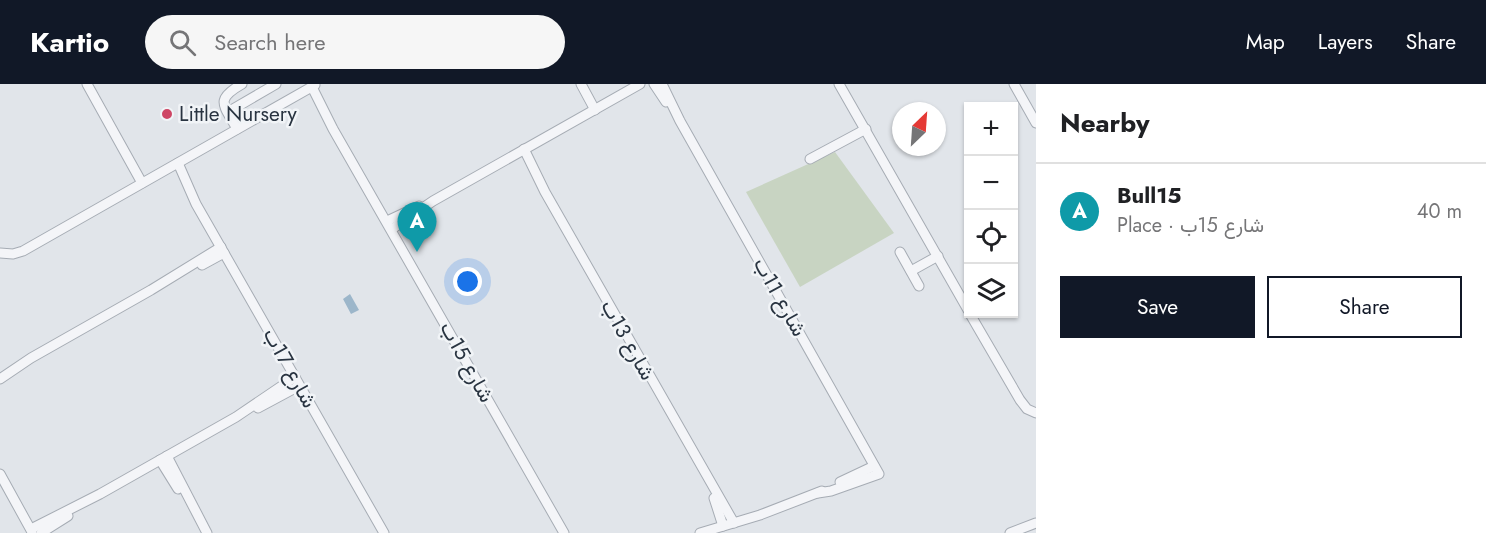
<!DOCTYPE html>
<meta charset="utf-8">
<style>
:root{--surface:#fff;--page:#f6f6f6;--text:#202124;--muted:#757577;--line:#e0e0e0;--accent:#111827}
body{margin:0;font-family:Jost,Vazirmatn,sans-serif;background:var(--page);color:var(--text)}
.controls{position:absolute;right:18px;top:18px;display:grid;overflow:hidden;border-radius:0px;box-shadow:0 2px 4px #0004}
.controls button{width:54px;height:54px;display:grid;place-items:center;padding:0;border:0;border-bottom:2px solid var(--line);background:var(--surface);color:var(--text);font:30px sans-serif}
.compass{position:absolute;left:892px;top:18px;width:54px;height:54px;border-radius:50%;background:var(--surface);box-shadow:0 2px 4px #0004;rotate:25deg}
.you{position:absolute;left:468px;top:198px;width:21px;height:21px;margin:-15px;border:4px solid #fff;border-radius:50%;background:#1a73e8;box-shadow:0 0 0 9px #1a73e833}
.badge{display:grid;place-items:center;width:39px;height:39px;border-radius:50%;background:var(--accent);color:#fff;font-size:20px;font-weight:700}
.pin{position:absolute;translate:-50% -50px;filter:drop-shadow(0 2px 3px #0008)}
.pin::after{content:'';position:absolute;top:32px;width:21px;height:18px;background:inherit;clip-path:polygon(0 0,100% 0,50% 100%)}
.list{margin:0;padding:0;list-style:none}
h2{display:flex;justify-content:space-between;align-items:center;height:78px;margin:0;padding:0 24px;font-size:26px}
h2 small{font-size:20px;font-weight:400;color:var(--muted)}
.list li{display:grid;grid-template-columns:39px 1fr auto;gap:18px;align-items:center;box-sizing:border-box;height:96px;padding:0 24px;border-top:2px solid var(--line)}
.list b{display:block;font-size:22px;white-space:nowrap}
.list p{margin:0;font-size:20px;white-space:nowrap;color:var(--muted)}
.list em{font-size:20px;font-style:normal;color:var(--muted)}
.actions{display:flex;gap:12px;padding:18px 24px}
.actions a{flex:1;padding:14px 0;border:2px solid var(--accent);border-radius:0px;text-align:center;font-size:21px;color:var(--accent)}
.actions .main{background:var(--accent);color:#fff}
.icon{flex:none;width:33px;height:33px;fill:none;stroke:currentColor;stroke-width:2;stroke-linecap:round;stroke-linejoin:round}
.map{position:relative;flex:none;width:1036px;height:449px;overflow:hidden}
header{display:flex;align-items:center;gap:36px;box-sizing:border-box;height:84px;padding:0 30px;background:var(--accent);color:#fff}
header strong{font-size:28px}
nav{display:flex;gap:33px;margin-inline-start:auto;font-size:21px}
.search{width:420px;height:54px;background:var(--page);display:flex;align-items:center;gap:15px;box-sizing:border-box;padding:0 21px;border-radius:33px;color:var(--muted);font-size:22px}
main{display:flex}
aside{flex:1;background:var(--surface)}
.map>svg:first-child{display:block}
.green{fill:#c8d4c2}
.water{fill:url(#water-ripples)}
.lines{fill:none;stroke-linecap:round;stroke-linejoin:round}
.minor-casing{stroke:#a6acb4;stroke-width:11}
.minor{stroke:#f4f5f8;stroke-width:9}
.poi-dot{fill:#ce4665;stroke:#f1f4f7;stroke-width:2}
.labels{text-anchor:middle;stroke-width:5;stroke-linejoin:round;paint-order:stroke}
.poi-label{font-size:21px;fill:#293441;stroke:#f1f4f7;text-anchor:start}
.street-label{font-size:21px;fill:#293441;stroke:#f1f4f7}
</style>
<header>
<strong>Kartio</strong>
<div class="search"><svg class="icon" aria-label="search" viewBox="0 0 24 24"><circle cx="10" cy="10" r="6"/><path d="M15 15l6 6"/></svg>Search here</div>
<nav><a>Map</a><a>Layers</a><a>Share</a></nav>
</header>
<main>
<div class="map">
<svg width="1036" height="449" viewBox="0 0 1036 449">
<defs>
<pattern id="water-ripples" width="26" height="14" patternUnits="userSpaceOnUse" patternTransform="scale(1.5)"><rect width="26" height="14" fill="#9cb6ca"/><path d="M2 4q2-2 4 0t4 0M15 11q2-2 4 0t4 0" fill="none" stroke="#7f95a6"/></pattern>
</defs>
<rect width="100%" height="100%" fill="#e1e5ea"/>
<polygon class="green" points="835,68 894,149 800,203 746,108"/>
<polygon class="water" points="350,210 359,226 351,230 343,215"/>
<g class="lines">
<g class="minor-casing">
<g id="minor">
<polyline points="87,0 142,99"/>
<polyline points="581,0 595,26"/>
<polyline points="654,0 666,18"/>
<polyline points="662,0 680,37 879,390 831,407 818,409"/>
<polyline points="839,0 968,226"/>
<polyline points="1014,0 1036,39"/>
<polyline points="312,3 333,45 564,449"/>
<polyline points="228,28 276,0"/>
<path d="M237,45c-13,-24 -23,-29 5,-45"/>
<polyline points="524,65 545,108 734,439"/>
<polyline points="810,75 866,45"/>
<polyline points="178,79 196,120 384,449"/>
<polyline points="387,137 419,122"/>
<polyline points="392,145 433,117 640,0"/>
<polyline points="900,168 919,202"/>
<polyline points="0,169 13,170 23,167 315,1"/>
<polyline points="202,181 224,169"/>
<polyline points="911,187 938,172"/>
<polyline points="970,230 1020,316 1027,325 1036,329"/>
<polyline points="0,295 31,274 151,206 221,163"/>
<polyline points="258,324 299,302"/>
<polyline points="167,372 207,449"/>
<polyline points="160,376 178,405"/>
<polyline points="0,390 32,448"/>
<polyline points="840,398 874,382"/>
<polyline points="714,414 723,442"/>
<polyline points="31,445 100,410 236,333 295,293"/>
<polyline points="41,449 68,432"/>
<polyline points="700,449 760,431 822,407"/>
<polyline points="1010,449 1036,439"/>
</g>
</g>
<use href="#minor" class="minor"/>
</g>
<circle class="poi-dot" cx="167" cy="30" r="6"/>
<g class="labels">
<g class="poi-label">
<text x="179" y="37">Little Nursery</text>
</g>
<g class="street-label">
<text transform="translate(780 213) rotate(61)" y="7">شارع 11ب</text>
<text transform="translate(628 256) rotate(61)" y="7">شارع 13ب</text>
<text transform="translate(467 278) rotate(61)" y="7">شارع 15ب</text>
<text transform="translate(290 284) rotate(61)" y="7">شارع 17ب</text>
</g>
</g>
</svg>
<div class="controls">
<button>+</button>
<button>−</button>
<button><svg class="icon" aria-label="locate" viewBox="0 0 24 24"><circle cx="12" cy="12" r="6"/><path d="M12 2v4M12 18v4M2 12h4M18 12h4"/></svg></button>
<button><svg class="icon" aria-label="layers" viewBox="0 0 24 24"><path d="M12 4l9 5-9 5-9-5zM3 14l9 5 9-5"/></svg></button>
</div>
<svg class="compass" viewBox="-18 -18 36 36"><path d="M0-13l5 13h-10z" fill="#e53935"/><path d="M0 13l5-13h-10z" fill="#757577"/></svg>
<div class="you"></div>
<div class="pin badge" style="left:417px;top:168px;background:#0f9aa8">A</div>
</div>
<aside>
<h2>Nearby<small></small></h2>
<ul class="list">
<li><span class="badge" style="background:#0f9aa8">A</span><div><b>Bull15</b><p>Place · شارع 15ب</p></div><em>40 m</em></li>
</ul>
<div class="actions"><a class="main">Save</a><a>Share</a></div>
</aside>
</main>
